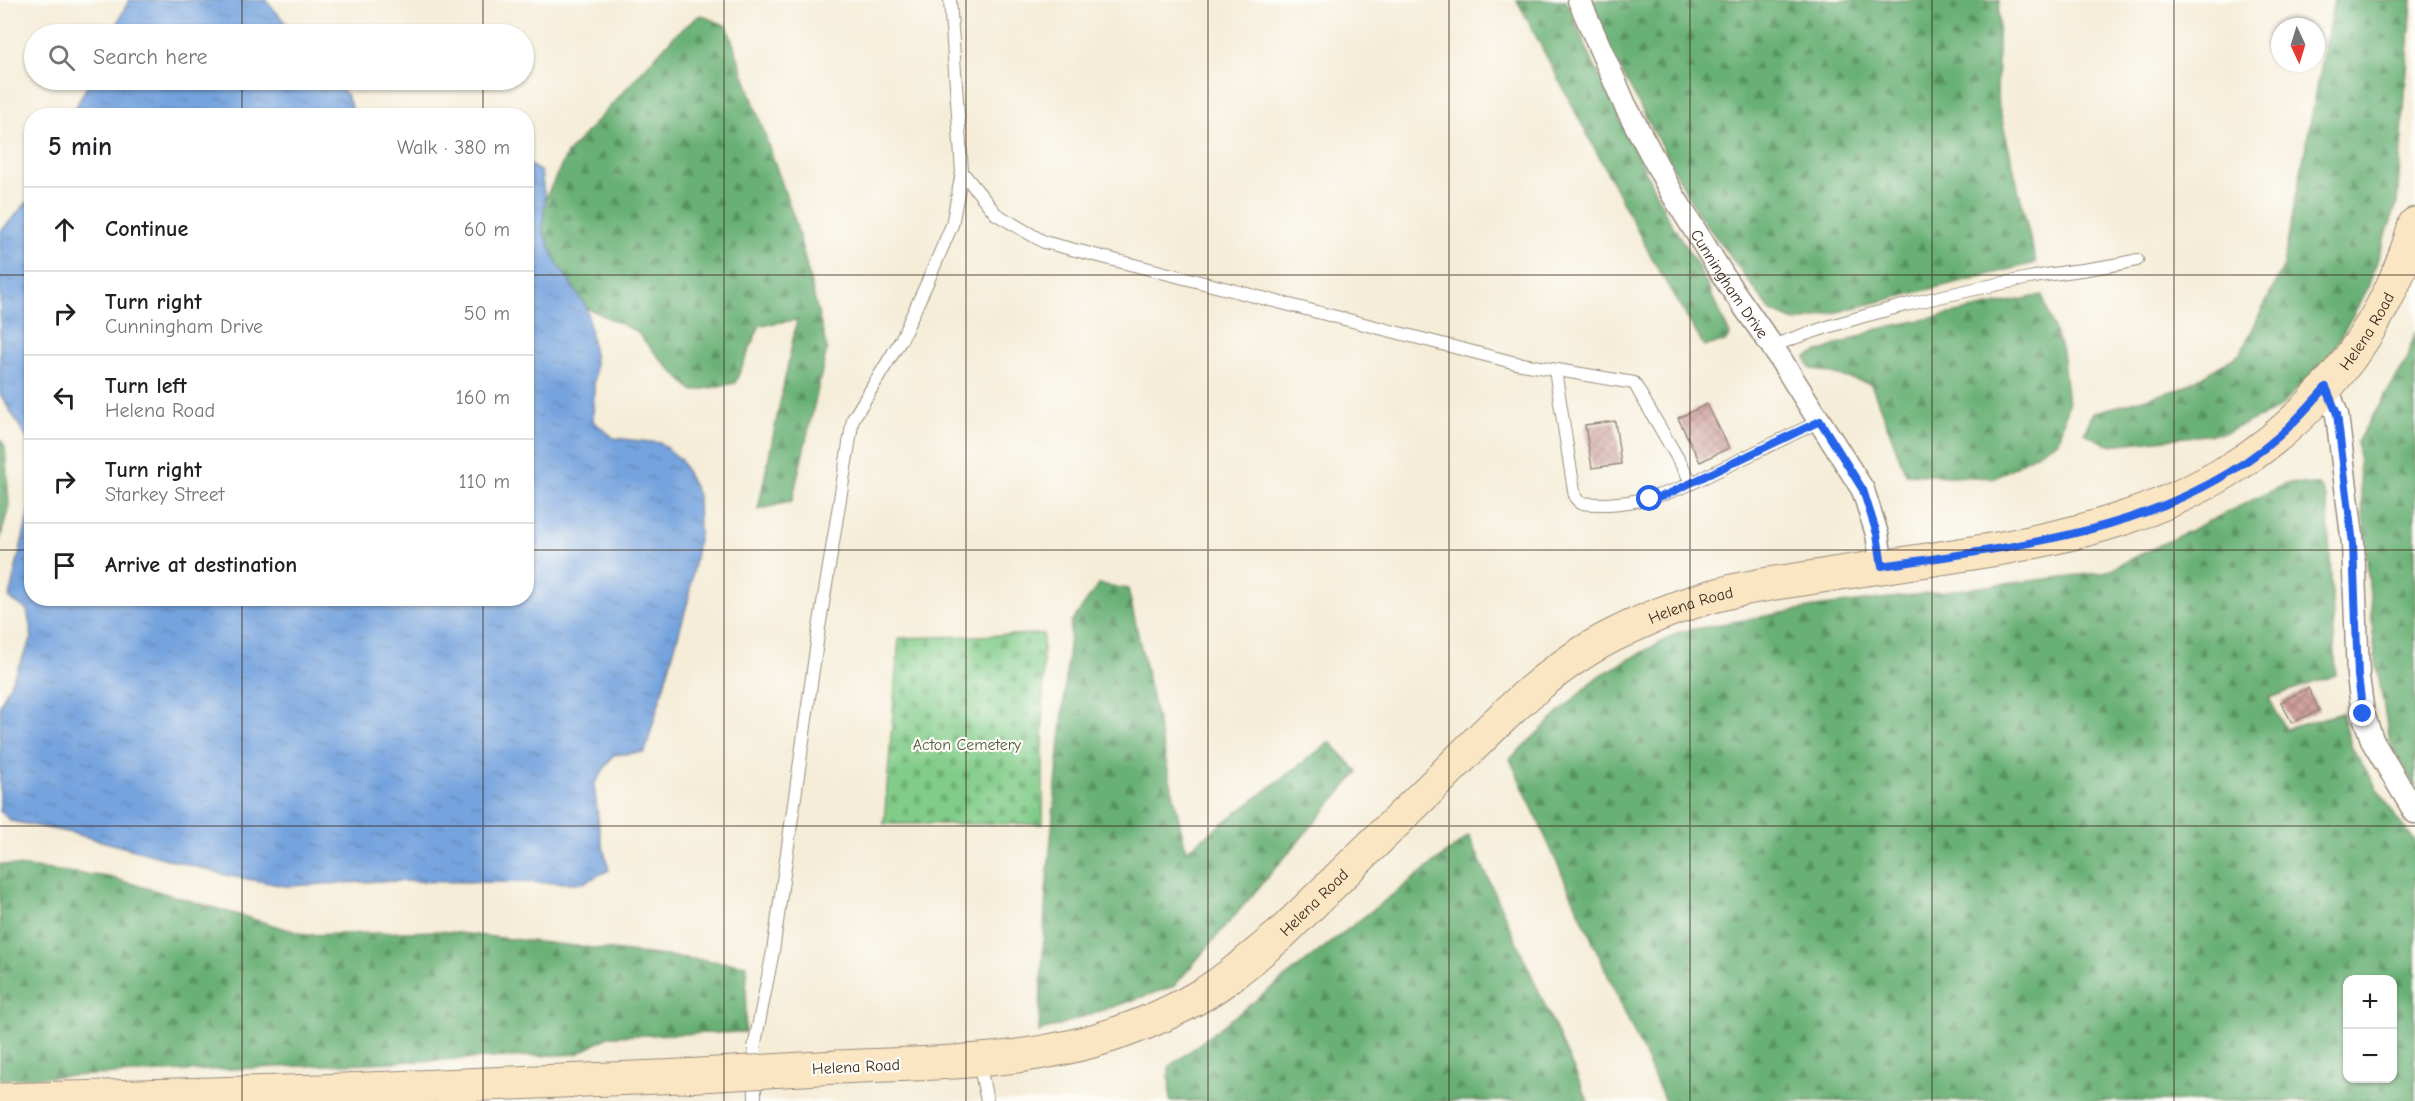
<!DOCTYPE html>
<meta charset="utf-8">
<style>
:root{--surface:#fff;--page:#f2f2f2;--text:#202124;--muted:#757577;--line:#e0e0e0}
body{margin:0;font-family:"Comic Neue",sans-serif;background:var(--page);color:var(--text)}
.controls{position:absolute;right:18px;bottom:18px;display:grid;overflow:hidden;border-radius:12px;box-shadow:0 2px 4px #0004}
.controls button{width:54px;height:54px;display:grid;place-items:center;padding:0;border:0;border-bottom:2px solid var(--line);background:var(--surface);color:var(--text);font:30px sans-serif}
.compass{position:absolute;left:2271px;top:18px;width:54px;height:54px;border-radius:50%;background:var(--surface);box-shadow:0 2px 4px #0004;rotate:176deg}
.stop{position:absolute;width:18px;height:18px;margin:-14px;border:4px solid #2563eb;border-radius:50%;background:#fff}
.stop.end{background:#2563eb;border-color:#fff;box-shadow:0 2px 6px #0008}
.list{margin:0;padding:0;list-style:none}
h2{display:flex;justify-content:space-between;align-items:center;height:78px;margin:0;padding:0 24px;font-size:26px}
h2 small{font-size:20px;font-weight:400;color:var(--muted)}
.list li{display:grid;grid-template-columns:39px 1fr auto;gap:18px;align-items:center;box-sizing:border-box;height:84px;padding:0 24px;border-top:2px solid var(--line)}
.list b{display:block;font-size:22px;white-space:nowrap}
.list p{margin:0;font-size:20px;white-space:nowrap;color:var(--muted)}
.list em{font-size:20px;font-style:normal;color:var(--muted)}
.icon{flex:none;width:33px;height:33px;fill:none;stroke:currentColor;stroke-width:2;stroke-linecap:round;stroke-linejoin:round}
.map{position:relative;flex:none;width:2415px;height:1101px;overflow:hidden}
.search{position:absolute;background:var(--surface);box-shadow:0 2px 4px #0004;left:24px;top:24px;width:510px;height:66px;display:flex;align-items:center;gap:15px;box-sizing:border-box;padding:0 21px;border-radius:33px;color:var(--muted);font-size:22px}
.panel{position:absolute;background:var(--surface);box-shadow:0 2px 4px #0004;left:24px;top:108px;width:510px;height:498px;border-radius:24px}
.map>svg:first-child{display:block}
.forest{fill:url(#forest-firs);stroke:#526d4a;stroke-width:1.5;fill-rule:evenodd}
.cemetery{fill:url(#cemetery-stones);stroke:#5e7b54;stroke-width:1.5}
.water{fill:url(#water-ripples);stroke:#58667e;stroke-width:1.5}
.building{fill:url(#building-cross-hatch)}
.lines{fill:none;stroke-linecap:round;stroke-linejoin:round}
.lane-casing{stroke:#988c7b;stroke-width:14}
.street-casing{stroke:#988c7b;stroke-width:25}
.secondary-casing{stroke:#988c7b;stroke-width:35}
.lane{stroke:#fff;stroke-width:12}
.street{stroke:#fff;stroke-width:22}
.secondary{stroke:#fbe6c4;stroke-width:33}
.secondary-bridge-casing{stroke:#988c7b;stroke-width:35;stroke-linecap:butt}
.secondary-bridge{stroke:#fbe6c4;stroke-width:33}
.route{stroke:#2563eb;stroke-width:8}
.grid{fill:none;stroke:#3b2a1e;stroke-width:1.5;stroke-opacity:0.55}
.labels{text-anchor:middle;stroke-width:4.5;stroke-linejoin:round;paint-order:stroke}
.street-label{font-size:16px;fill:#3b2a1e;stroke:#fdfcf7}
.park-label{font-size:16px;fill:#505b3e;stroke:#fdfcf7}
</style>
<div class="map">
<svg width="2415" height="1101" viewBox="0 0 2415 1101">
<defs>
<pattern id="forest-firs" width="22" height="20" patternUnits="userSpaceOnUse" patternTransform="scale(1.5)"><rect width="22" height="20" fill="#68b075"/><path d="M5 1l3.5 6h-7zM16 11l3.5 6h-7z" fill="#578f5f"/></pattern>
<pattern id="cemetery-stones" width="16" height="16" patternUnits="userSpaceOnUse" patternTransform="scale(1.5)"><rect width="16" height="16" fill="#81cc89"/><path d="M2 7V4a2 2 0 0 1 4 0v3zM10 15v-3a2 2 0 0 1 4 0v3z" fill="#70af76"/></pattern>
<pattern id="water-ripples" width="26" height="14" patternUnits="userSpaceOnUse" patternTransform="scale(1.5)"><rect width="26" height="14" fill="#75a3de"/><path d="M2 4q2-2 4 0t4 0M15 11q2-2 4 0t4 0" fill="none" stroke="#6185b3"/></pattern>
<pattern id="building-cross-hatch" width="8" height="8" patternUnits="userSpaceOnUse" patternTransform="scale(1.5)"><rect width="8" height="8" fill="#cc9a97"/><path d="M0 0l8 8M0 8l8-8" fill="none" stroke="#a77e7b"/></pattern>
</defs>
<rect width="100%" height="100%" fill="#fdfcf7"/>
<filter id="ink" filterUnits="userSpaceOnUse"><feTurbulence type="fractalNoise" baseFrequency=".0167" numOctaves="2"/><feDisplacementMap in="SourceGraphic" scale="12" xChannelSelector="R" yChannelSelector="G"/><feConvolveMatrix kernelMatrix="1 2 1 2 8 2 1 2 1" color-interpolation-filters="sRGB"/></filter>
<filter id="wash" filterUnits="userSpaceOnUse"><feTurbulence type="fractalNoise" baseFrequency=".008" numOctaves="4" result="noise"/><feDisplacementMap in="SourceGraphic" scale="24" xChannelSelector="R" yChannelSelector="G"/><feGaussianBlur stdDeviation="1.35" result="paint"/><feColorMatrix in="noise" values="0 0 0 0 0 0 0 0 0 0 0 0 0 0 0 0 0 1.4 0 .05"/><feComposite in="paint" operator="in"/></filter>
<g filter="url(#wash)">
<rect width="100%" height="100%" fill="#f5edd8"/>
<g class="forest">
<polygon points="1517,0 1566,0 1593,63 1669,220 1698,266 1730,335 1725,342 1704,346 1655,264"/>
<polygon points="1591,0 1999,0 1997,99 2036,263 1797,322 1771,311 1697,212 1611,52"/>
<polygon points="2334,0 2412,0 2397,203 2367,290 2332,352 2278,409 2224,433 2109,445 2084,433 2093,413 2183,388 2240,354 2282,270"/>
<polygon points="700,15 727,26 796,224 827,349 792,501 758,510 797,320 760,325 735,383 693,391 662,361 636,331 587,308 557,263 543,230 545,199 567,154 675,35"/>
<polygon points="2042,295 2062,351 2068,404 2058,441 1995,478 1906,474 1871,384 1810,368 1806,357 1878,329"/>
<polygon points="2415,332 2415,787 2390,742 2375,656 2357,442 2407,360"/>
<polygon points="0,439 5,446 9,505 0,540"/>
<path d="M2287,483l32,2 8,14 9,176 -67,23 16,31 57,-16 10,35 45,71 18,22v260h-750l-155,-342 87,-82 82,-45 136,-25 290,-35zM2348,980h44v98h-44z"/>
<polygon points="1099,584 1128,589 1186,851 1330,742 1358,772 1174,986 1039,1032 1046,893 1071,623"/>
<polygon points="1469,836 1588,1101 1170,1101 1169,1067"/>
<polygon points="0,864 109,877 307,935 440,931 747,965 745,1032 610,1036 577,1054 0,1079"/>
</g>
<polygon class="cemetery" points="1043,634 1043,824 884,824 899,638"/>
<g class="water">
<polygon points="129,0 266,0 295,34 112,34"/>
<polygon points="90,80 334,80 346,94 355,115 72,115"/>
<polygon points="527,163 541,172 545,199 543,230 557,263 587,308 595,362 593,421 614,438 660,443 680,459 698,495 699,534 688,601 645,752 613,755 594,785 600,835 609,870 583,883 381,881 285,886 226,875 72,833 11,821 0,811 0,705 32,638 27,610 9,598 31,503 32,598 526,598"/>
<polygon points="31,198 32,445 31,445 0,394 0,232"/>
</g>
<g id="blocks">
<g class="building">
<polygon points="1707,404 1729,448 1700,462 1678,418"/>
<polygon points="1615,421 1621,464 1592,468 1585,425"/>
<polygon points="2308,688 2319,710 2292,723 2281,702"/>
</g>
</g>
</g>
<g filter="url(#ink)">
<use href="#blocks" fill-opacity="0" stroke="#988c7b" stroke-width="1.5"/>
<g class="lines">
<g class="lane-casing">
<g id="lane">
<polyline points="962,172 996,214 1044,242 1516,363 1634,383 1692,483 1820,421"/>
<path d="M1772,346c83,-31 170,-51 257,-68 36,-7 72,-9 108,-18"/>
<path d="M1555,370l20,127 5,6c38,4 78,-4 112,-20"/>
<polyline points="979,1062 987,1101"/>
<polyline points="755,1101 754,1048 773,951 819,628 853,419 901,340 927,283 952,225 962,172 950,0"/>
</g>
</g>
<g class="street-casing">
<g id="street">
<path id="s1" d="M1579,0l46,105 48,90 56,90 43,61 91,144 14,44 5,32"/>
<polyline points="2327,387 2337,415 2353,544 2358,676 2363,714 2373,742 2415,812"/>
</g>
</g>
<g class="secondary-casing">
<g id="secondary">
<path id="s2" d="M837,1067c133,-6 244,-2 363,-71 29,-17 54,-40 80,-61 54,-53 108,-105 162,-158 53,-53 106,-110 174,-143 36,-18 74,-33 113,-42 31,-8 65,-11 98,-17 181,-29 367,-37 497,-185 43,-49 74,-103 91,-166"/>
<polyline points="0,1100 320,1091 683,1076"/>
</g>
</g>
<use href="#lane" class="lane"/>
<use href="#street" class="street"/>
<use href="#secondary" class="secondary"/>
<g class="secondary-bridge-casing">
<polyline id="secondary-bridge" points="683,1076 837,1067"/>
</g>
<use href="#secondary-bridge" class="secondary-bridge"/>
</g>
</g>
<g class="lines" filter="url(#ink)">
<path class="route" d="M1650,499l18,-5 152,-73 43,69 14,44 5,32c136,-20 289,-35 397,-130 17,-15 32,-32 47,-49l11,27 16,130 5,132 5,38"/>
</g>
<path class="grid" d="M242,0v34M483,0v34M724,0v1101M966,0v1101M1208,0v1101M1449,0v1101M1690,0v1101M1932,0v1101M2174,0v1101M242,80v36M483,80v36M0,275h32M526,275h1889M0,550h32M526,550h1889M242,598v503M483,598v503M0,826h2415"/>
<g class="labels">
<g class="street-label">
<text dy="6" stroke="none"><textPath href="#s1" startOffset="322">Cunningham Drive</textPath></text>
<text dy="6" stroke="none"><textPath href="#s2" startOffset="1764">Helena Road</textPath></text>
<text dy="6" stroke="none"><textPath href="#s2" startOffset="1008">Helena Road</textPath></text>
<text dy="6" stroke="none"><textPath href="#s2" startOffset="522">Helena Road</textPath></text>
<text transform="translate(856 1066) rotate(-3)" y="6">Helena Road</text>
</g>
<g class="park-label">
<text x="967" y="750">Acton Cemetery</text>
</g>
</g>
</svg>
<div class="controls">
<button>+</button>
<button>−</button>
</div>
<svg class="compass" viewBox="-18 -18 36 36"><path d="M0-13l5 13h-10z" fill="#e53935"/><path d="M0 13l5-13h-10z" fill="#757577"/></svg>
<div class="stop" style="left:1650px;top:499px"></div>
<div class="stop end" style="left:2363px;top:714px"></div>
<div class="search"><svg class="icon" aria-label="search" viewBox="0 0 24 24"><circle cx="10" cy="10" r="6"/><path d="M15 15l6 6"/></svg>Search here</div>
<section class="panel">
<h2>5 min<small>Walk · 380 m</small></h2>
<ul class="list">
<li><svg class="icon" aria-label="ahead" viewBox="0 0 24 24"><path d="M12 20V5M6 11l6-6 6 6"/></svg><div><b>Continue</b></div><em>60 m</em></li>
<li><svg class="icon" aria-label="right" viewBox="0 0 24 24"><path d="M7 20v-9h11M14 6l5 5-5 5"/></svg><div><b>Turn right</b><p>Cunningham Drive</p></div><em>50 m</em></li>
<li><svg class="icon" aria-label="left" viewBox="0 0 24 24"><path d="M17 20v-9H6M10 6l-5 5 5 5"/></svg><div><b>Turn left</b><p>Helena Road</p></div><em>160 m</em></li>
<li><svg class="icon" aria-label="right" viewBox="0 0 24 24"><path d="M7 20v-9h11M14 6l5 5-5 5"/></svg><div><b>Turn right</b><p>Starkey Street</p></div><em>110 m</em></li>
<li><svg class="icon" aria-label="arrive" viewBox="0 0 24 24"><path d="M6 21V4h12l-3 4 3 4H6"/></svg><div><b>Arrive at destination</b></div></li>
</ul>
</section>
</div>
